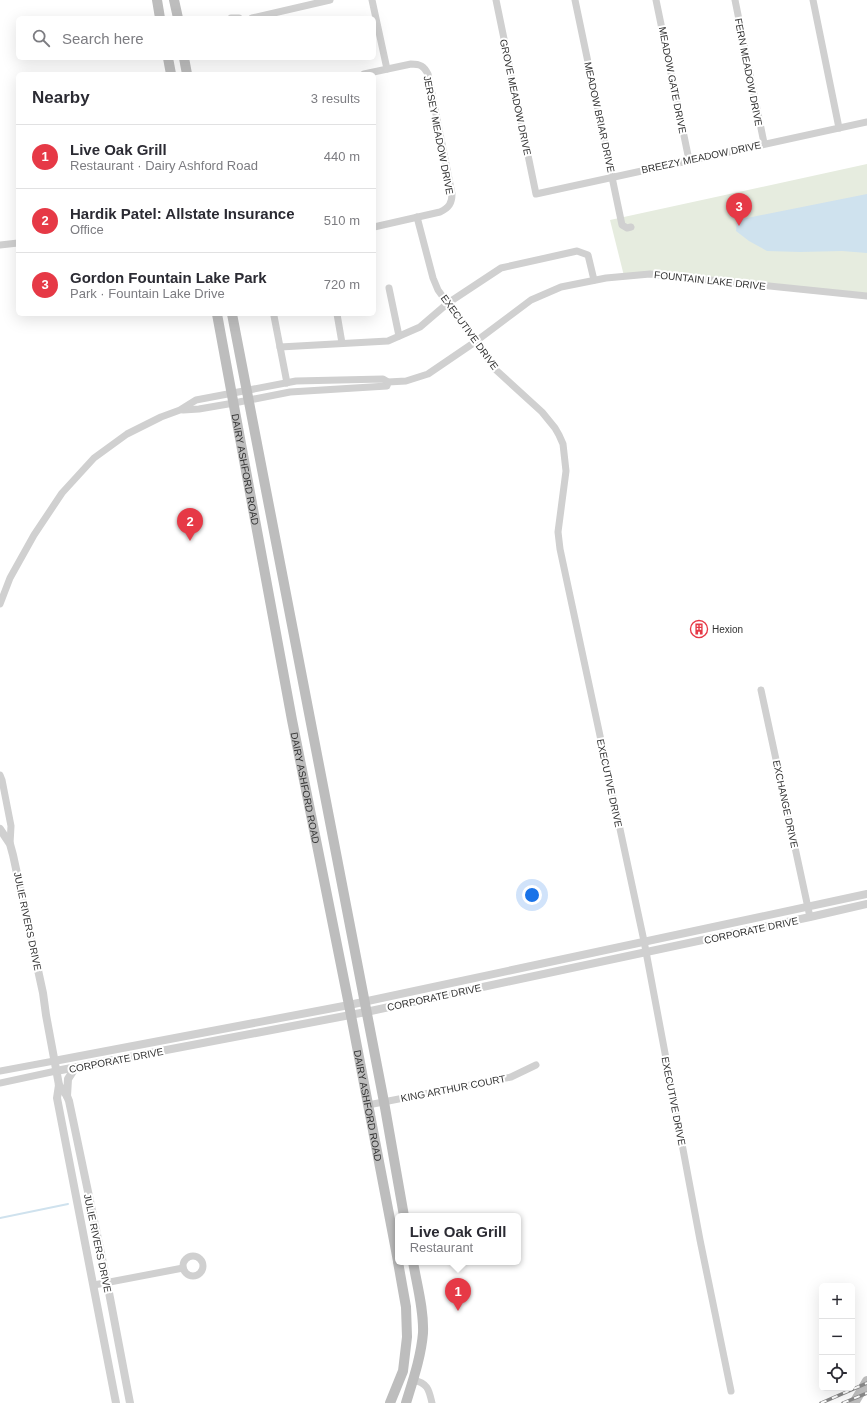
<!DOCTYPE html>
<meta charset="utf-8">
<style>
:root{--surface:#fff;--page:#f2f2f3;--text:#2b2b33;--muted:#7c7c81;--line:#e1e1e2;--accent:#e63946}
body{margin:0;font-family:Helvetica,sans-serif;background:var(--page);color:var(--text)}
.controls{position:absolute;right:12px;bottom:12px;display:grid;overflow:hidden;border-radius:6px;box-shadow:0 4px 16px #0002}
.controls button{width:36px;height:36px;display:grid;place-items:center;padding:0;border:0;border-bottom:1px solid var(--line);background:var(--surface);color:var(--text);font:20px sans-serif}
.you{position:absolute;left:532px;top:895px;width:14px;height:14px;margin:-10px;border:3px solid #fff;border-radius:50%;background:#1a73e8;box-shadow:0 0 0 6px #1a73e833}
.badge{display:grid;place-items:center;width:26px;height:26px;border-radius:50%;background:var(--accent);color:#fff;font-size:13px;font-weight:700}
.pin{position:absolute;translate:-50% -33px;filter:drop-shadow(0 1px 2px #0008)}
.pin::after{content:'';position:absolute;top:21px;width:14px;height:12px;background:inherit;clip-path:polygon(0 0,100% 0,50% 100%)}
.popup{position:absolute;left:395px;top:1213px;width:126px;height:52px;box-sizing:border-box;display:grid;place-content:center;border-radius:6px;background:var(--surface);filter:drop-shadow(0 1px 3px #0005);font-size:13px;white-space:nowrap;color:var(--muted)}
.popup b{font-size:15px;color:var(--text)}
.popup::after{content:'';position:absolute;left:50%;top:100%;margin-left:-8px;border:8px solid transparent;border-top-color:var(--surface)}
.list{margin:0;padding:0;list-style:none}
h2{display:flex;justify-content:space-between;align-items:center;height:52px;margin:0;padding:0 16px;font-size:17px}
h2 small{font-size:13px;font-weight:400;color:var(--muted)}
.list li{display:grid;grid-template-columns:26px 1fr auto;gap:12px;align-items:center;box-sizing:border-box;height:64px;padding:0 16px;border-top:1px solid var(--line)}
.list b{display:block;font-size:15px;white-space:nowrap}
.list p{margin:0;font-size:13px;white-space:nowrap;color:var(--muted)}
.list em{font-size:13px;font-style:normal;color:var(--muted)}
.icon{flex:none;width:22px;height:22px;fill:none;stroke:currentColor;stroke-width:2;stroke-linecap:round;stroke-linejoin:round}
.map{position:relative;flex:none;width:867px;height:1403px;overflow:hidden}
.search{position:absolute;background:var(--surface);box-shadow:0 4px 16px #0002;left:16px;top:16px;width:360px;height:44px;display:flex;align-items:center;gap:10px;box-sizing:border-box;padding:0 14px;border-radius:6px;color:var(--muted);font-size:15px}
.panel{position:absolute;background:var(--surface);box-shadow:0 4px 16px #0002;left:16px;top:72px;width:360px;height:244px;border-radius:6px}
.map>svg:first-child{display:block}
.green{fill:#e6ecdf}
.water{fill:#cfe2ee}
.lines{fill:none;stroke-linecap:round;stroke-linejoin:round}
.stream{stroke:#cfe2ee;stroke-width:2}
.minor{stroke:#d0d0d0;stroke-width:7}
.tertiary{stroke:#d0d0d0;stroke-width:8}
.secondary{stroke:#bdbdbd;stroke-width:10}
.rail-casing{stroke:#888;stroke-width:3.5}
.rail{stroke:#fff;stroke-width:2;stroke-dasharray:6;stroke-linecap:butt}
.labels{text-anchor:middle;stroke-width:4;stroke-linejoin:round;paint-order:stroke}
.street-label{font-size:10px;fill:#333;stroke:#fff}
.poi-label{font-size:10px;fill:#333;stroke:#fff;text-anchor:start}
</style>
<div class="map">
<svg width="867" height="1403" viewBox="0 0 867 1403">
<rect width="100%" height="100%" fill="#fff"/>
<polygon class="green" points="867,164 867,296 693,278 624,276 610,220"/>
<polygon class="water" points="867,194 867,253 842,251 800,252 767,251 749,241 736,231 737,220"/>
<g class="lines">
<polyline class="stream" points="0,1218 68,1204"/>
<g class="minor">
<polyline points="372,0 387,69"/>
<polyline points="496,0 536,194 867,122"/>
<polyline points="575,0 622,225 627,228 631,227"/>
<polyline points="656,0 689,160"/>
<polyline points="735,0 764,143"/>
<polyline points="813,0 839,128"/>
<polyline points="231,18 239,18"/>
<polyline points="252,18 330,0"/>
<path d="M364,74l47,-10c9,0 13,2 17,10l24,120c0,9 -3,14 -12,18l-66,15"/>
<polyline points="417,217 433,278 438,290 496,370 542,412 555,428 559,435 563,444 566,471 558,532 560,549 644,941 700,1240 731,1391"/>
<polyline points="0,245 18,243"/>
<polyline points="389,288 399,336"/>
<polyline points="337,314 342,343"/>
<polyline points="274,316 287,383"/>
<polyline points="280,347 388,341 420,327 448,303 501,268 577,251 588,255 594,280"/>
<polyline points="183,410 199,409 234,403 290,392 387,386 388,382"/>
<polyline points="0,604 10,578 34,535 62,493 94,458 127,434 161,417 180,410 196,400 296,381 383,379 388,382 406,381 428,374 475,342 531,300 561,287 606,278 650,274 867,296"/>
<polyline points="761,690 810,917"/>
<polyline points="0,775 2,780 11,826 10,844"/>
<polyline points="0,1071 54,1061"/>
<polyline points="0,1083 56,1071"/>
<polyline points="368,1105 511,1077 536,1065"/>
<circle cx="193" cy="1266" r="10"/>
<polyline points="94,1285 183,1268"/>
<path d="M413,1380c15,3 16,10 19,23"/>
</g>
<g class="tertiary">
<polyline points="0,829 10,844 13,855 43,993 46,1015 59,1085 57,1098 116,1403"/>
<polyline points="54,1061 349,1005 867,894"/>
<polyline points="56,1071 366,1012 810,917 867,904"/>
<polyline points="59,1085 67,1096 69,1101 107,1282 130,1403"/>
<polyline points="67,1096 68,1079 75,1068"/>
</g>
<g class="secondary">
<polyline points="157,0 160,18"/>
<polyline points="174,0 178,18"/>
<polyline points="168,58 171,74"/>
<polyline points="184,58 187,74"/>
<path id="s1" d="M217,314l75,406 57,285 49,256"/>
<polyline points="232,314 384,1102 404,1216"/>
<polyline points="390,1403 403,1371 407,1337 406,1307 398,1262"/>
<path d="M406,1403c7,-23 15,-46 17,-70 1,-23 -6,-48 -10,-71"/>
<polyline points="854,1403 867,1381"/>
</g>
<g class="rail-casing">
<g id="rail">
<polyline points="821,1403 867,1383"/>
<polyline points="843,1403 867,1393"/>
</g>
</g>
<use href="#rail" class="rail"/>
</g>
<defs>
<g id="building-ring" transform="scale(0.9)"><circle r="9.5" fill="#fff" stroke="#e63946" stroke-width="1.5"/><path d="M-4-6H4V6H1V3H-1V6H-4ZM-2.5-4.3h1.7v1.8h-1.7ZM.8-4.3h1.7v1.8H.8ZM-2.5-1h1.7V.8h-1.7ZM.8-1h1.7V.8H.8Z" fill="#e63946"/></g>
</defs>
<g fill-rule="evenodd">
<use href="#building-ring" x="699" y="629"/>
</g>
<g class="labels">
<g class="street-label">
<text transform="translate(749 72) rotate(79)" y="4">FERN MEADOW DRIVE</text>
<text transform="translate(673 80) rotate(79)" y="4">MEADOW GATE DRIVE</text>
<text transform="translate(516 97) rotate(78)" y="4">GROVE MEADOW DRIVE</text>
<text transform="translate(600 117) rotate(78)" y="4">MEADOW BRIAR DRIVE</text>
<text transform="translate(439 135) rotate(79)" y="4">JERSEY MEADOW DRIVE</text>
<text transform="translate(701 157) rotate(-12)" y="4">BREEZY MEADOW DRIVE</text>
<text transform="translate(710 280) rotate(6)" y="4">FOUNTAIN LAKE DRIVE</text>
<text transform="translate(470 332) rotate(54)" y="4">EXECUTIVE DRIVE</text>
<text dy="4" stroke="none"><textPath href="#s1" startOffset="158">DAIRY ASHFORD ROAD</textPath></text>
<text transform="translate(610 783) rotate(78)" y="4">EXECUTIVE DRIVE</text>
<text dy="4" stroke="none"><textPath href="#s1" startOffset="482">DAIRY ASHFORD ROAD</textPath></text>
<text transform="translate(786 804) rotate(78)" y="4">EXCHANGE DRIVE</text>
<text transform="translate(28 921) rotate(78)" y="4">JULIE RIVERS DRIVE</text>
<text transform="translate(751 930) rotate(-12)" y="4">CORPORATE DRIVE</text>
<text transform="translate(434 997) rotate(-12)" y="4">CORPORATE DRIVE</text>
<text transform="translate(116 1060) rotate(-11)" y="4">CORPORATE DRIVE</text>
<text transform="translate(453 1088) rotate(-11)" y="4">KING ARTHUR COURT</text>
<text transform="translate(674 1101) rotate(79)" y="4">EXECUTIVE DRIVE</text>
<text dy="4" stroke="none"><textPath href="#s1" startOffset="806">DAIRY ASHFORD ROAD</textPath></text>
<text transform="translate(98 1243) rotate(78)" y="4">JULIE RIVERS DRIVE</text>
</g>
<g class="poi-label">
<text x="712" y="633">Hexion</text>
</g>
</g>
</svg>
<div class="controls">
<button>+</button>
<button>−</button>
<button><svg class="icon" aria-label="locate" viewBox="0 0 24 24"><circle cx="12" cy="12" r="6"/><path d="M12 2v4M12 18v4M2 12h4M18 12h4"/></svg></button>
</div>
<div class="you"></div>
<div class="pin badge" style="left:458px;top:1311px">1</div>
<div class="popup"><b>Live Oak Grill</b>Restaurant</div>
<div class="pin badge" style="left:190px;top:541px">2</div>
<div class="pin badge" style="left:739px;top:226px">3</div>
<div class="search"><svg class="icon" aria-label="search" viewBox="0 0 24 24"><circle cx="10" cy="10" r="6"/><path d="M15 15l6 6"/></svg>Search here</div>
<section class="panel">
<h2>Nearby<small>3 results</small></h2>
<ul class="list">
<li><span class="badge">1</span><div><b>Live Oak Grill</b><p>Restaurant · Dairy Ashford Road</p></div><em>440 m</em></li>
<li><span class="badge">2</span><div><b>Hardik Patel: Allstate Insurance</b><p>Office</p></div><em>510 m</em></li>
<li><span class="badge">3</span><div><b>Gordon Fountain Lake Park</b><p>Park · Fountain Lake Drive</p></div><em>720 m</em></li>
</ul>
</section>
</div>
